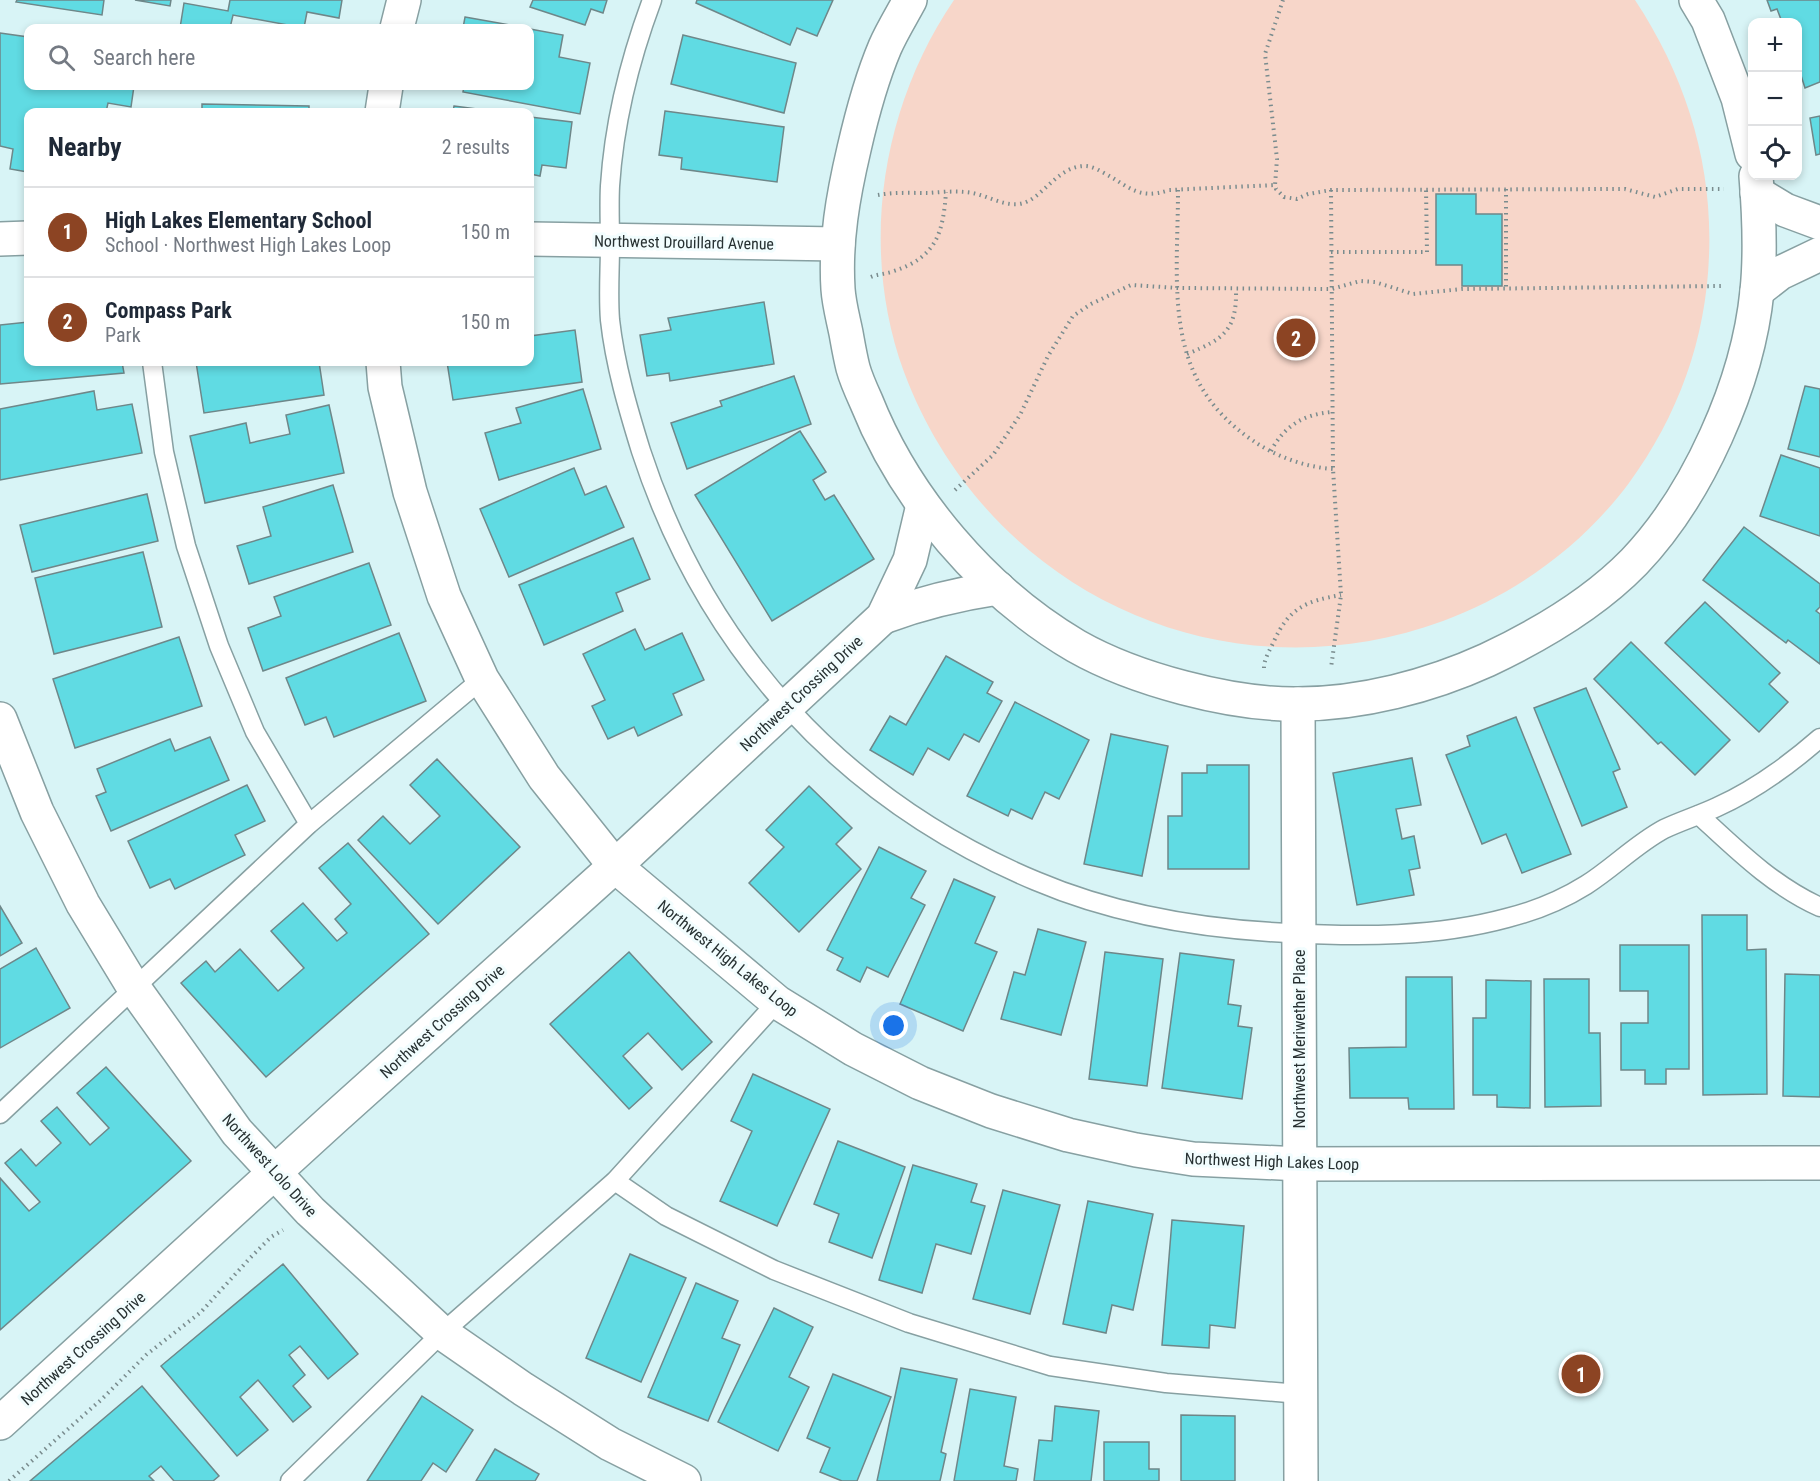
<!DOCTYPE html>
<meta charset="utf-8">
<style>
:root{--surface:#fff;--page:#f2f2f3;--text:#1f2937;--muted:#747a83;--line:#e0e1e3;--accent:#8c4423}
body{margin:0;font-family:"Roboto Condensed",sans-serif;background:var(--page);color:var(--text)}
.controls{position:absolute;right:18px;top:18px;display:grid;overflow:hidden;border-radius:12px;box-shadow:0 3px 9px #0003}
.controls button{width:54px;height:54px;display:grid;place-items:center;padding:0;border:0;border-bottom:2px solid var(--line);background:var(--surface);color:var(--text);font:30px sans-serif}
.you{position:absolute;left:894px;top:1026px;width:21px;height:21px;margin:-15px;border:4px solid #fff;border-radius:50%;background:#1a73e8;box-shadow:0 0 0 9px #1a73e833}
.badge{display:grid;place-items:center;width:39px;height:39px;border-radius:50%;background:var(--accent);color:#fff;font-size:20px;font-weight:700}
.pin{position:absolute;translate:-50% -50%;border:3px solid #fff;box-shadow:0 2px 6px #0006}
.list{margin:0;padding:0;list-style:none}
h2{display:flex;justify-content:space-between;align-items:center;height:78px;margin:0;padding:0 24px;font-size:26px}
h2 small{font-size:20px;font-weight:400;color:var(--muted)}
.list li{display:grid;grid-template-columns:39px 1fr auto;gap:18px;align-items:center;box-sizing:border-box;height:90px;padding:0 24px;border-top:2px solid var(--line)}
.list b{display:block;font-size:22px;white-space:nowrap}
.list p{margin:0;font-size:20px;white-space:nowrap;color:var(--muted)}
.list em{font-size:20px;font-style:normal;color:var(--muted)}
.icon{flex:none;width:33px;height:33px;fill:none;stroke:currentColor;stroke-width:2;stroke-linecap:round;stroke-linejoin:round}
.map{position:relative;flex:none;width:1820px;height:1481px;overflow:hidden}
.search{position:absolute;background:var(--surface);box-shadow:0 3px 9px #0003;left:24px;top:24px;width:510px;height:66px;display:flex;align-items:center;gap:15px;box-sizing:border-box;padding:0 21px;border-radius:12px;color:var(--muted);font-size:22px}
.panel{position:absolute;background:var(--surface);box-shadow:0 3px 9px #0003;left:24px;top:108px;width:510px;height:258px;border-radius:12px}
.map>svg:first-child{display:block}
.green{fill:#f7d6c9}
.building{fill:#60dbe3;stroke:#6e8789;stroke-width:1.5}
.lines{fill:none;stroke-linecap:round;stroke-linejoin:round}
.lane-casing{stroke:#87a0a2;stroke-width:21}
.street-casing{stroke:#87a0a2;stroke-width:36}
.secondary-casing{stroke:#87a0a2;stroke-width:36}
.path{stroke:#7a8c8e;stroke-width:4;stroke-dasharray:1.5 4.5;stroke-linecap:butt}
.lane{stroke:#fff;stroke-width:18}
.street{stroke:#fff;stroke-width:33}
.secondary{stroke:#fff;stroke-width:33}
.labels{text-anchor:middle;stroke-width:6;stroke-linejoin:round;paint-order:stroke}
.street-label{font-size:16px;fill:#273132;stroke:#f2fdfe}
</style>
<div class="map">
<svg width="1820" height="1481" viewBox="0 0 1820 1481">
<rect width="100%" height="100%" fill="#d8f4f6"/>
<path class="green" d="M954,0h681c51,77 78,164 74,256 -3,83 -31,160 -80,227 -47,63 -113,111 -186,138 -221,81 -457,-30 -539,-249 -45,-123 -23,-265 50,-372z"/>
<g class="building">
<polygon points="17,0 104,0 102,15 16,2"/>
<polygon points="135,0 171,0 170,6"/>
<polygon points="230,0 342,0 339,18 307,12 304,28 233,15 230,28 180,28 184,3 228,11"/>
<polygon points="533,0 607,0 603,13 591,9 585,25 530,7"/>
<polygon points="697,0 833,0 817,36 797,28 790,45 696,3"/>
<polygon points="1767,0 1820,0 1820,82 1805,88 1798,66 1798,22 1782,22 1777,9 1771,11"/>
<polygon points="465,17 527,28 463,28"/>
<polygon points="530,29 563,35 559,57 590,63 580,114 463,92 464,86 530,86"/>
<polygon points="0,33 28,37 26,75 28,75 28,86 134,86 131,107 108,103 106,112 28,112 28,172 10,169 13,149 0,146"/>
<polygon points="683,35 796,63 784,113 671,84"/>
<polygon points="202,104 309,106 309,112 202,112"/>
<polygon points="454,106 500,112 453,112"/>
<polygon points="665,111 784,127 777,182 681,169 682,158 659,155"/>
<polygon points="1820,116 1820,154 1816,155 1810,118"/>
<polygon points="530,117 572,122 566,168 542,165 540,176 530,174"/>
<polygon points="1436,194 1476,194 1476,214 1502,214 1502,286 1462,286 1462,265 1436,265"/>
<polygon points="764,302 774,364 670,381 669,373 647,376 640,335 671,330 668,318"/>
<polygon points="28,322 28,362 122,362 124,373 0,384 0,325"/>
<polygon points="575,330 582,382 453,400 447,362 530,362 530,336"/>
<polygon points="196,362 319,362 324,395 204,413"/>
<polygon points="794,376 811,424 687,469 671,423 722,406 720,401"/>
<polygon points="1805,386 1820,389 1820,457 1788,449"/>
<polygon points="583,389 601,449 499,480 485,433 521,423 516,408"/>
<polygon points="94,391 97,410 132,404 142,453 0,480 0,409"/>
<polygon points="329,405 344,473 205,503 190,436 246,423 250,443 290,434 286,415"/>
<polygon points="800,431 826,472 813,480 825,500 834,495 874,559 772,621 695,495"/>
<polygon points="1781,455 1820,468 1820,536 1760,516"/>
<polygon points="574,468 585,495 606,486 624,527 509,577 480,509"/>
<polygon points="333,485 353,552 249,584 237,546 271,536 263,507"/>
<polygon points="147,494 158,541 32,572 20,525"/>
<polygon points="1744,527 1820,584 1820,607 1816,611 1820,614 1820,664 1788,640 1786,643 1703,580"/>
<polygon points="633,538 650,579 616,593 623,611 544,645 519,585"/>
<polygon points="143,552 162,627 54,654 35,578"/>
<polygon points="369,563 391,625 263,671 248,628 281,616 274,597"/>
<polygon points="1705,602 1780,673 1769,684 1788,702 1759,732 1665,643"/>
<polygon points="635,629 645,650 682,633 704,680 673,694 682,715 638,736 634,727 608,739 592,706 605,700 583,654"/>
<polygon points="399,633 426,701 334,737 326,717 305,725 286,678"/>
<polygon points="179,637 202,706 75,748 53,679"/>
<polygon points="1631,642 1730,740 1695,775 1661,742 1658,744 1594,679"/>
<polygon points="946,656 993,682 987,693 1002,701 979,742 964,734 949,760 928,748 913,775 870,750 890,716 906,725"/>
<polygon points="1586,688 1620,769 1613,772 1627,807 1582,826 1534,708"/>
<polygon points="1015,702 1089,740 1059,799 1045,792 1032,819 1011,809 1008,816 967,796"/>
<polygon points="1516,717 1571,854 1522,873 1506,834 1482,844 1446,755 1470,746 1467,736"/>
<polygon points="1111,734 1168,746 1142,876 1084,864"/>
<polygon points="210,737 229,780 111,831 96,796 106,792 97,769 170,739 175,751"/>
<polygon points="1412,758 1421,805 1396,809 1402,839 1414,836 1420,868 1409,870 1414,895 1357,905 1333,773"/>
<polygon points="437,759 520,847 438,924 358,840 383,816 410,844 440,816 410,785"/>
<polygon points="1207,765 1249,765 1249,869 1168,869 1168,816 1182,816 1182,773 1207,773"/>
<polygon points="247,785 265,821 235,835 245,855 175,889 170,879 150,888 128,841"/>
<polygon points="809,786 852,828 836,844 861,869 799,932 749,883 784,847 766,830"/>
<polygon points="348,843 429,934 266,1077 181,983 206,961 215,972 240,949 278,991 304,968 271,931 303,903 337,941 347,933 335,919 351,904 319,868"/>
<polygon points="879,847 926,871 911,898 925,905 888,977 867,967 860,982 837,970 843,958 827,950"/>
<polygon points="954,879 995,897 975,943 997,952 963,1031 900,1004"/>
<polygon points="0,906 22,943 0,956"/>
<polygon points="1702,915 1747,915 1747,950 1766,949 1767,1094 1703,1095"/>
<polygon points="1038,929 1086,942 1061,1035 1001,1019 1014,972 1025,975"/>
<polygon points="1620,945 1689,945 1689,1069 1666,1069 1666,1084 1645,1084 1645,1070 1621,1070 1621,1023 1648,1023 1648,991 1620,991"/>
<polygon points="36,948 70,1008 0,1048 0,969"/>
<polygon points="629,952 712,1042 682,1070 648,1033 623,1056 652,1088 629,1109 550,1024"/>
<polygon points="1105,952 1163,959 1147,1086 1089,1079"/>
<polygon points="1180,953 1234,960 1228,1004 1241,1006 1238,1026 1252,1028 1242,1099 1162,1088"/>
<polygon points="1785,974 1820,975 1820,1097 1783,1096"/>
<polygon points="1406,977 1452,977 1454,1109 1409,1109 1408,1098 1350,1098 1349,1048 1406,1047"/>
<polygon points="1544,979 1589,979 1589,1033 1600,1033 1601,1106 1545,1107"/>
<polygon points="1486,980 1531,981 1530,1108 1497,1107 1497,1095 1473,1095 1473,1018 1486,1018"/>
<polygon points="106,1067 191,1161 0,1330 0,1178 29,1211 40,1202 5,1163 21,1149 36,1166 61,1143 41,1121 57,1107 90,1145 109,1128 77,1093"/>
<polygon points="753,1074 830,1109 777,1226 720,1201 752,1131 731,1121"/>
<polygon points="838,1141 905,1167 872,1258 829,1242 839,1214 814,1204"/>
<polygon points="913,1165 977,1184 971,1202 985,1206 971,1254 936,1244 922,1293 879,1280"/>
<polygon points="1003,1190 1060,1205 1030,1314 973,1299"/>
<polygon points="1088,1201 1153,1214 1133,1310 1112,1305 1106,1333 1063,1324"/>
<polygon points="1172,1220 1244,1226 1235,1328 1210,1325 1209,1348 1162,1345"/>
<polygon points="630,1254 686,1278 641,1382 586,1358"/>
<polygon points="283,1264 358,1354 328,1379 300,1346 289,1355 305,1375 293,1386 311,1407 293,1422 258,1380 240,1397 268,1430 237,1456 161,1366"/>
<polygon points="696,1283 738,1301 722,1338 740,1345 708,1421 648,1397"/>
<polygon points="774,1308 813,1327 789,1377 809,1387 778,1451 718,1422"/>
<polygon points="901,1368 957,1379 941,1452 946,1454 940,1481 877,1481"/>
<polygon points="833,1374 891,1397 857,1481 842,1481 820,1472 830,1448 807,1438"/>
<polygon points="142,1386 219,1476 213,1481 174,1481 161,1466 149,1476 154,1481 30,1481"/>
<polygon points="970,1389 1016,1397 1004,1466 1018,1469 1016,1481 954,1481"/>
<polygon points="422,1396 473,1430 446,1472 433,1463 421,1481 367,1481"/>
<polygon points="1055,1406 1099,1411 1091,1481 1034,1481 1039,1440 1052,1441"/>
<polygon points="1181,1415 1235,1416 1235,1481 1181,1481"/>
<polygon points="1104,1442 1149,1442 1149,1469 1159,1469 1159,1481 1104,1481"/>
<polygon points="495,1449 539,1474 535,1481 476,1481"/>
</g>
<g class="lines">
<g class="lane-casing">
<g id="lane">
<path d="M652,0c-22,59 -38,124 -42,186 -1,19 0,39 0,58 0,25 -2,51 0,76 5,45 18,89 31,131 65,199 202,349 395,430 80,34 166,48 252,52 72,4 149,4 219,-15 28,-7 55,-18 79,-33 27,-17 50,-41 78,-56 17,-8 36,-14 53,-22 38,-17 72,-42 103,-69"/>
<polyline points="152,362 164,452 186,546 219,646 255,732 309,824"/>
<path d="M1699,815c37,34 74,71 121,92"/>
<polyline points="0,1114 309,824 482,679"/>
<polyline points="615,1181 666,1216 774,1270 909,1323 1050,1366 1166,1383 1300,1394"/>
<polyline points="290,1481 442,1333 615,1181 777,1002"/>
</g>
</g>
<g class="street-casing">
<g id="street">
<polyline points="397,28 404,0"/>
<polyline points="382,112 386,86"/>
<polyline points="0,239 28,238"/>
<polyline points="530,239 838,244"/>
<polyline points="383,362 385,387 410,492 444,596 482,679 544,777 615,866 777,1002 853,1049 920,1083 991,1111 1068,1135 1136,1150 1193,1159 1300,1164 1820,1163"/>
<polyline points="1298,704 1301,1481"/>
<polyline points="0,719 37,812 83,904 134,988 237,1132 310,1211 442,1333 523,1389 610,1444 684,1481"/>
</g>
</g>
<g class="secondary-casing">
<g id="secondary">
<path d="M910,0c-8,15 -18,31 -25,47 -14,33 -23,67 -31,102 -11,47 -19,92 -16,140 1,15 5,29 8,44 2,11 4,23 7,35 3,11 8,22 13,33 39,98 118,191 210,245 58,33 155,59 222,58 63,0 132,-18 189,-44 53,-25 106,-56 147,-98 64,-67 114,-179 123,-271 4,-38 2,-78 -1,-115"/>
<polyline points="1696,0 1708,20 1738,98 1752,154"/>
<polyline points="1757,193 1785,210 1820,223"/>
<polyline points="1757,291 1780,273 1820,254"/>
<path d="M883,617c38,-14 75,-23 115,-29"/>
<polyline points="0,1423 332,1120 615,866 883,617 910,560 923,505"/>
</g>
</g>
<g class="path">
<polyline points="1283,0 1265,54 1277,159 1275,185 1276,189 1284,197 1297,199 1308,194 1331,190 1625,189 1655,197 1678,189 1724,189"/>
<polyline points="1506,189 1506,288"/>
<path d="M1178,190c0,96 -17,188 74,250 23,16 52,27 81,29"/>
<polyline points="1331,190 1333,469 1341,595 1331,668"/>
<path d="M878,195c16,-3 34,-2 50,-2 12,-1 25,-2 37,-1 19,1 35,14 54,12 23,-3 37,-38 66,-38 6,0 12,3 17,6 26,13 35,29 67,18l106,-5"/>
<polyline points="1331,252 1427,252 1426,189"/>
<path d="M871,277c7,-3 15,-3 23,-6 42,-14 49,-37 52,-79"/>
<path d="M1187,354c37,-15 50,-24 49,-65"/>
<path d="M1271,451c13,-25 33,-37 61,-39"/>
<polyline points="955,490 993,455 1020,415 1048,356 1073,316 1091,304 1131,285 1178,288 1332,289 1360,281 1375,282 1413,294 1462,289 1721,286"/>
<path d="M1264,668c0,-9 6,-18 10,-27 15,-33 32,-40 67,-46"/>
<polyline points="9,1481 102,1399 146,1355 201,1312 250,1258 271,1237 283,1230"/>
</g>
<use href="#lane" class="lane"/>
<use href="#street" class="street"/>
<use href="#secondary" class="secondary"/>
</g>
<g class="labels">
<g class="street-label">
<text transform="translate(684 242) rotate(1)" y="6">Northwest Drouillard Avenue</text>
<text transform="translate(801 693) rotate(-43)" y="6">Northwest Crossing Drive</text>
<text transform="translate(728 958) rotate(39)" y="6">Northwest High Lakes Loop</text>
<text transform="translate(442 1021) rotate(-42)" y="6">Northwest Crossing Drive</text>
<text transform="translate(1299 1039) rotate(-90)" y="6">Northwest Meriwether Place</text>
<text transform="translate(1272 1161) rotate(2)" y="6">Northwest High Lakes Loop</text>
<text transform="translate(270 1165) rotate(48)" y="6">Northwest Lolo Drive</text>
<text transform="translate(83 1348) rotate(-42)" y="6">Northwest Crossing Drive</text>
</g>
</g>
</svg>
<div class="controls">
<button>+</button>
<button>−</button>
<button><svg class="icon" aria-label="locate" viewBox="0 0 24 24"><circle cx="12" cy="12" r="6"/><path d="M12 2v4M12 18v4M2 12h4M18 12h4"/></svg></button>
</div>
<div class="you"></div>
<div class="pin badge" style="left:1581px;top:1374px">1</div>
<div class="pin badge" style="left:1296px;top:338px">2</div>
<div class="search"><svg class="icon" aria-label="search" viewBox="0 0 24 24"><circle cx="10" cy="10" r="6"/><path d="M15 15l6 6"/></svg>Search here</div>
<section class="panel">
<h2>Nearby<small>2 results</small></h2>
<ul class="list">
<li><span class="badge">1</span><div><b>High Lakes Elementary School</b><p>School · Northwest High Lakes Loop</p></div><em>150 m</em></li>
<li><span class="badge">2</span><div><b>Compass Park</b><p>Park</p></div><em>150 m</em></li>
</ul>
</section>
</div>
